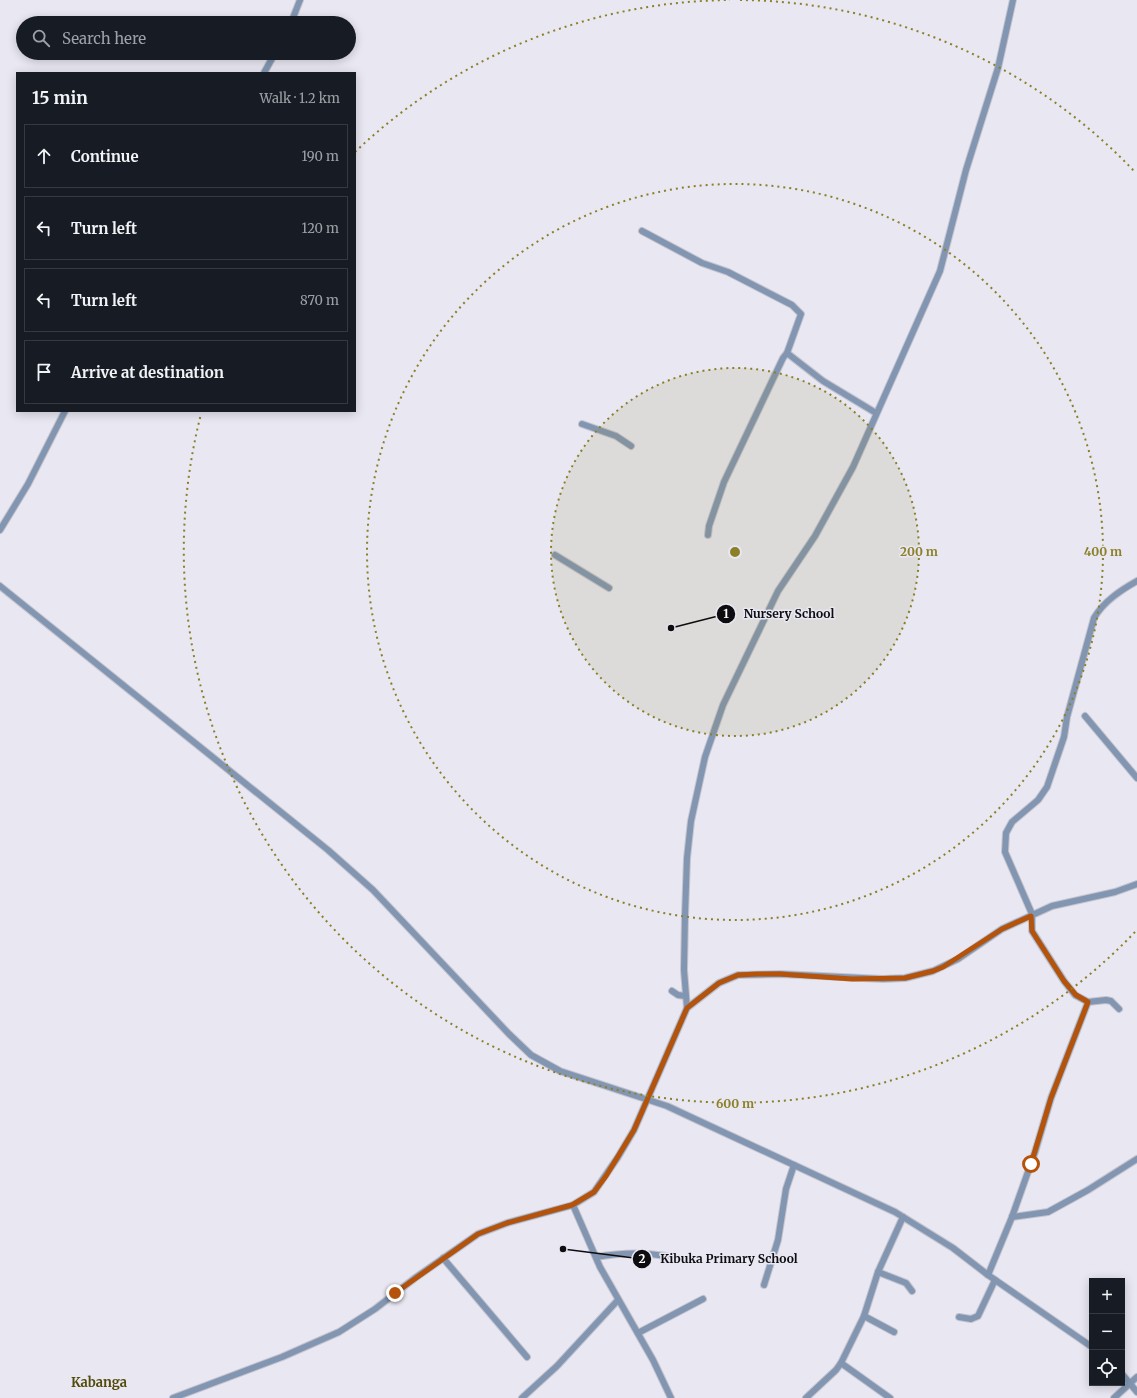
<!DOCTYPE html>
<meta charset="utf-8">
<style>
:root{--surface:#171b24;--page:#242831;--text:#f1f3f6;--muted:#9ea1a6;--line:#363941}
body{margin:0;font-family:Merriweather,serif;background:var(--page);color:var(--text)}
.controls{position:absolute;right:12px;bottom:12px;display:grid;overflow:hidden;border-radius:0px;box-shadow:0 2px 10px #0003}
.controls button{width:36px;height:36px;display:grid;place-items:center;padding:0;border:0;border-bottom:1px solid var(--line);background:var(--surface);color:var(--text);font:20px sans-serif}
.stop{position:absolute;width:12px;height:12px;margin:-9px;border:3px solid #b45309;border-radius:50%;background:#fff}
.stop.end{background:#b45309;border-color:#fff;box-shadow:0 1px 4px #0008}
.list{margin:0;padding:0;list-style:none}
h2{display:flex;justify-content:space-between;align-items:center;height:52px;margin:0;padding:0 16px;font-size:17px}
h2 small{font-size:13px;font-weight:400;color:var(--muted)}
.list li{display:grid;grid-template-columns:26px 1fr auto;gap:12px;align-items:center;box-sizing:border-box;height:64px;margin:0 8px 8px;padding:0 8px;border:1px solid var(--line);border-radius:0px}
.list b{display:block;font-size:15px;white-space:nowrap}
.list em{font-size:13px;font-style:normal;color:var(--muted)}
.icon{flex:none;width:22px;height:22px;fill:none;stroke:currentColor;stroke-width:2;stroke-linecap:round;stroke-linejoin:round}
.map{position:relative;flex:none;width:1137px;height:1398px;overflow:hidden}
.search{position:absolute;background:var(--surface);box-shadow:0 2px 10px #0003;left:16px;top:16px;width:340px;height:44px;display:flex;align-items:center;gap:10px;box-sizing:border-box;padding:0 14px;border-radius:22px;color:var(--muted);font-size:15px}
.panel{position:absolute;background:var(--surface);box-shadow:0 2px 10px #0003;left:16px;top:72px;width:340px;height:340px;border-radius:0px}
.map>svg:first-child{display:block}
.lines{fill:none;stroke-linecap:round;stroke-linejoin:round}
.street-casing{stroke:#c5c4ce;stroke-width:8}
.street{stroke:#8296b2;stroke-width:6}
.route{stroke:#b45309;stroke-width:5}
.ring{fill:none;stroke:#8b8027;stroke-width:2;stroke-dasharray:2 4}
.labels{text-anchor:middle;stroke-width:3;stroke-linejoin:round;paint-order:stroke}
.quarter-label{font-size:13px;font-weight:bold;fill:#534b0b;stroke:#e8e7f2}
.centre{fill:#8b8027;stroke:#e8e7f2;stroke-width:2}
.ring-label{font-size:12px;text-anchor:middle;font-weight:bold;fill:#8b8027;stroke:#e8e7f2;stroke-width:3;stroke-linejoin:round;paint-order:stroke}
.leader{fill:none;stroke:#0d0d10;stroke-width:1.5}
.callout-dot{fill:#0d0d10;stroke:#e8e7f2;stroke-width:1.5}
.mark-label{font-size:12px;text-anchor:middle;font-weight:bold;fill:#fff}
.callout-label{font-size:12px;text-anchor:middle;font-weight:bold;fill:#0d0d10;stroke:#e8e7f2;stroke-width:3;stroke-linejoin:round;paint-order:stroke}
</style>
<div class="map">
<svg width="1137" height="1398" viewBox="0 0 1137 1398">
<rect width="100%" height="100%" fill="#e8e7f2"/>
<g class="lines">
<g class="street-casing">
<g id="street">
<polyline points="291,23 300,0"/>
<polyline points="264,73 275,53"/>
<polyline points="642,231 702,263 728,272 792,305 801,314 787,353 783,358 724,482 709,526 708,535"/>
<polyline points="787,353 823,381 876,413"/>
<polyline points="582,424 616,436 631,446"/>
<polyline points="0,530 28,484 65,411"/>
<polyline points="555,555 609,588"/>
<polyline points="0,586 328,850 373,890 509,1034 531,1055 560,1071 667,1106 895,1212 953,1248 988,1275 1092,1347"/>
<polyline points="1085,716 1137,778"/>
<polyline points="672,991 678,995 685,996"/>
<polyline points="687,1008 719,983 738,975 780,974 883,979 905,978 933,971 958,959 1002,929 1052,906 1115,892 1137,884"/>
<path d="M1119,1009l-8,-8 -5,-1 -18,2 -13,-7 -11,-14 -32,-50v-17l-27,-62 1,-19 6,-11 26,-22 9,-13 17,-50 3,-20 27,-99c10,-17 27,-28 43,-37"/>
<polyline points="573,1205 600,1267 653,1360 671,1398"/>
<polyline points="1012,1217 1048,1212 1088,1190 1137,1159"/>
<path d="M596,1257c23,-4 46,-5 70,-1"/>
<polyline points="443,1258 527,1357"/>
<polyline points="878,1272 906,1283 912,1291"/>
<polyline points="988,1275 1012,1217 1035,1152 1051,1098 1088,1002"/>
<polyline points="764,1285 778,1240 786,1189 794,1165"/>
<polyline points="864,1316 894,1332"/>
<polyline points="959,1317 971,1319 978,1316 995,1280"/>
<polyline points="638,1333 703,1299"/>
<polyline points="841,1363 890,1398"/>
<polyline points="1122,1374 1137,1392"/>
<polyline points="173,1398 282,1357 339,1332 375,1309 415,1278 478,1234 507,1223 573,1205 594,1192 618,1157 634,1130 687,1008 684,970 685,915 687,858 691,821 705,757 723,705 778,591 815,536 853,467 940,271 966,170 998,68 1013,0"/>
<polyline points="522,1398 557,1366 618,1300"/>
<polyline points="806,1398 836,1370 841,1363 864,1316 878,1272 903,1217"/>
<polyline points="1114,1398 1137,1377"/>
</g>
</g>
<use href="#street" class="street"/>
</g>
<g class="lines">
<polyline class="route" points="395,1293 478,1234 507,1223 572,1205 594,1192 606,1176 634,1130 687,1008 719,983 738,975 757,974 780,974 852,979 905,978 933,971 943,967 1002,929 1031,916 1032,931 1064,981 1076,995 1088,1002 1051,1098 1031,1164"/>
</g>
<circle cx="735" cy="552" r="184" fill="#8b8027" fill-opacity=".12"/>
<g class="ring">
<circle cx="735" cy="552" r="184"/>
<circle cx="735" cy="552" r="368"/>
<path d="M1135 932A552 552 0 0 1 201 414M355 152A552 552 0 0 1 730 0M740 0A552 552 0 0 1 1135 172"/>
</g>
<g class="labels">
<g class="quarter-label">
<text x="99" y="1387">Kabanga</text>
</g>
</g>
<circle cx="735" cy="552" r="6" class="centre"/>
<g class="ring-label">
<text x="919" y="556">200 m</text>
<text x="1103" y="556">400 m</text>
<text x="735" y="1108">600 m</text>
</g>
<path class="leader" d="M671 628L726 614M563 1249L642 1259"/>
<g class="callout-dot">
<circle cx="671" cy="628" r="4"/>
<circle cx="563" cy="1249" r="4"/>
<circle cx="726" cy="614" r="10"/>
<circle cx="642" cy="1259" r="10"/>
</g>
<g class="mark-label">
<text x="726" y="618">1</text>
<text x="642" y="1263">2</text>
</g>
<g class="callout-label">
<text x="789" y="618">Nursery School</text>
<text x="729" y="1263">Kibuka Primary School</text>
</g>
</svg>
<div class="controls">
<button>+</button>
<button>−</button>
<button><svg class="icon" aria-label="locate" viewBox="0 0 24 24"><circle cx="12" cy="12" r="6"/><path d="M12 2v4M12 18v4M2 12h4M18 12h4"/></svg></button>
</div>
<div class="stop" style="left:1031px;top:1164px"></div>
<div class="stop end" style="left:395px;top:1293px"></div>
<div class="search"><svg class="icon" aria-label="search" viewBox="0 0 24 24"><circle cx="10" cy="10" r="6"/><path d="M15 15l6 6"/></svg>Search here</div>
<section class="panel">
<h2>15 min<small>Walk · 1.2 km</small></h2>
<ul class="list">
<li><svg class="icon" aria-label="ahead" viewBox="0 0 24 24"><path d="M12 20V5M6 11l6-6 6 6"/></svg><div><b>Continue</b></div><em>190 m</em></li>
<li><svg class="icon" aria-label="left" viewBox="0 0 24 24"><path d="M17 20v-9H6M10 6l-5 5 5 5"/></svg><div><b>Turn left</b></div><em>120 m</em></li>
<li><svg class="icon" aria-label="left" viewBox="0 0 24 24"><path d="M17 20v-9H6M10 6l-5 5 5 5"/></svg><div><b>Turn left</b></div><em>870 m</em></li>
<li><svg class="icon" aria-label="arrive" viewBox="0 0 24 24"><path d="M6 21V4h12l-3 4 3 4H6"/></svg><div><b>Arrive at destination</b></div></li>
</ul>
</section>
</div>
